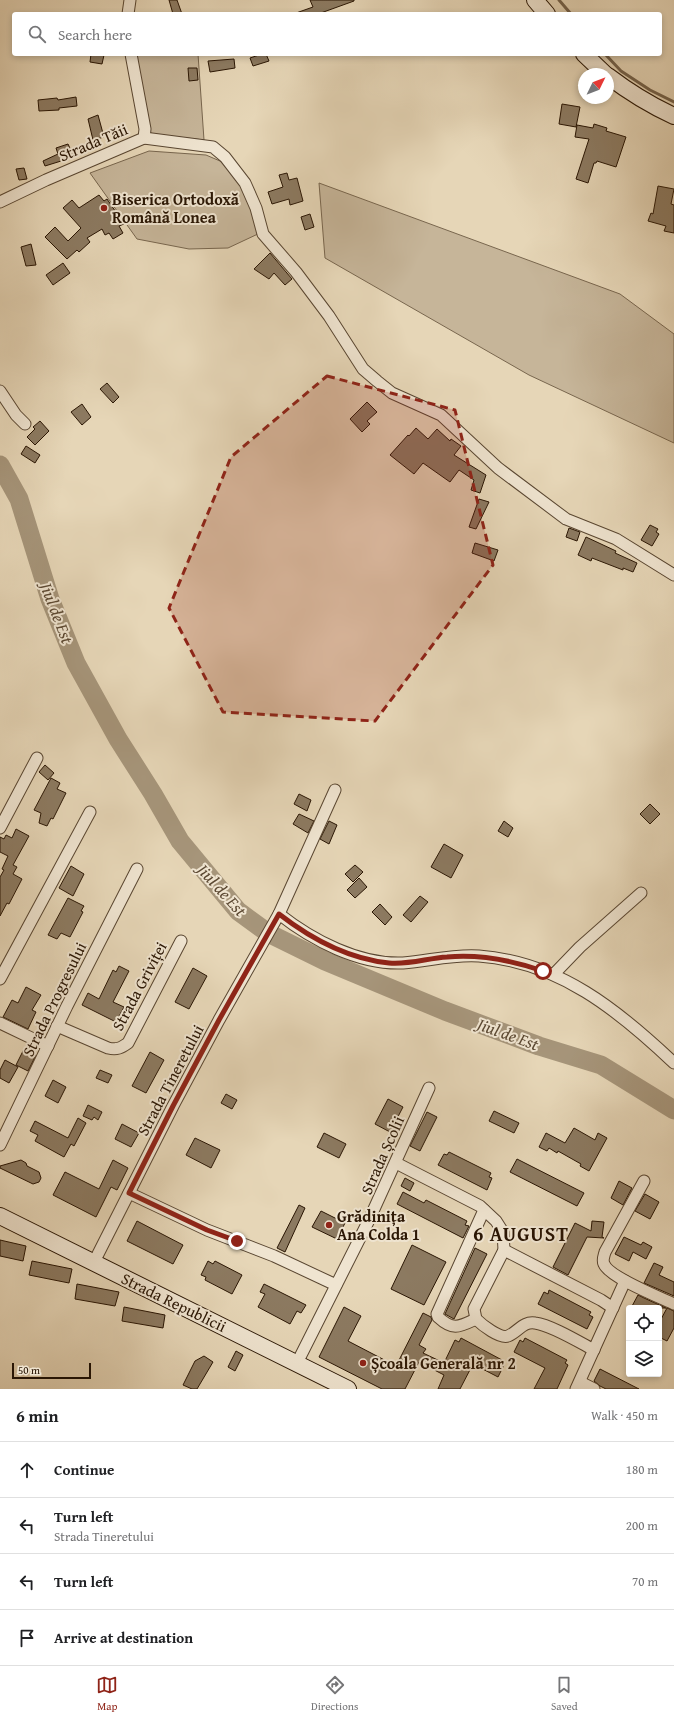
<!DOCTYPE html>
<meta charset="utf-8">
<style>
:root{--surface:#fff;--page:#f2f2f2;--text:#202124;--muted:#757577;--line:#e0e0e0;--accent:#8f2418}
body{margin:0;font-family:"Gentium Book Plus",serif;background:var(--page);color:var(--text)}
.controls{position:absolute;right:12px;bottom:12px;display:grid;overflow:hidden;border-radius:4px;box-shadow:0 2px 6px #0003}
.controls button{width:36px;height:36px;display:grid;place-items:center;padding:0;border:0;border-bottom:1px solid var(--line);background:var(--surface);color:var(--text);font:20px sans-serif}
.compass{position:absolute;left:578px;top:68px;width:36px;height:36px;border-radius:50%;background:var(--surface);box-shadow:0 2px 6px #0003;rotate:47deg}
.scale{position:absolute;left:12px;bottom:10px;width:79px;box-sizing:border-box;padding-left:4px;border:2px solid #2a1604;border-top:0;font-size:11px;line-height:14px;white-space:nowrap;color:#2a1604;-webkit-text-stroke:3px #efe4d0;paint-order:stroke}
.stop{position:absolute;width:12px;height:12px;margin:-9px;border:3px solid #8f2418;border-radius:50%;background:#fff}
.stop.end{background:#8f2418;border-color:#fff;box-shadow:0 1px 4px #0008}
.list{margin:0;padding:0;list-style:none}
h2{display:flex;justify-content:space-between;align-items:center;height:52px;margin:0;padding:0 16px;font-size:17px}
h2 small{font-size:13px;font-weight:400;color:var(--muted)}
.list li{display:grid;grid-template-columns:26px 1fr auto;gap:12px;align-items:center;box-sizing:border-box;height:56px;padding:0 16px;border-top:1px solid var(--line)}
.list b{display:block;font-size:15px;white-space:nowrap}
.list p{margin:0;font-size:13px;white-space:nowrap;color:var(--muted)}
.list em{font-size:13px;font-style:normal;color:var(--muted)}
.icon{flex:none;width:22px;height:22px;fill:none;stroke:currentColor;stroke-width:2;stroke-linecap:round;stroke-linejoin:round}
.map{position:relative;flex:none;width:674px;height:1389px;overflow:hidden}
.search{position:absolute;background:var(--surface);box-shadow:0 2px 6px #0003;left:12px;right:12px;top:12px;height:44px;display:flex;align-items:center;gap:10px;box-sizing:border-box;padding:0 14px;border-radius:4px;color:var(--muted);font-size:15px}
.sheet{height:276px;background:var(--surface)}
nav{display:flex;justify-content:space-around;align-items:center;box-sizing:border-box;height:56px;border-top:1px solid var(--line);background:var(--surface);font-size:11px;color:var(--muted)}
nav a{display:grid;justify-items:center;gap:2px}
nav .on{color:var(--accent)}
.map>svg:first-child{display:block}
.green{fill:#c6b599;stroke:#78664e}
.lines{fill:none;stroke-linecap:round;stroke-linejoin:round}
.stream{stroke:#74624b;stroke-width:3}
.river{stroke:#a6957a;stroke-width:19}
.building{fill:#8c7a61;stroke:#2a1604}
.street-casing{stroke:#594631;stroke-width:13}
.secondary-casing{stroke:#2a1604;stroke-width:18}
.street{stroke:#efe4d0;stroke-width:11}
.secondary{stroke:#efe4d0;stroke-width:16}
.route{stroke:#8f2418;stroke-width:5}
.marked{fill:#8f2418;fill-opacity:0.2;stroke:#8f2418;stroke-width:3;stroke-dasharray:8 5;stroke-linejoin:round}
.poi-dot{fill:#8f2418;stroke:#efe4d0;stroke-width:1.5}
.labels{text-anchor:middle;stroke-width:4;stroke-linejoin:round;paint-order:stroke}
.street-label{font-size:16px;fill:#2a1604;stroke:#efe4d0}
.poi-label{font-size:16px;font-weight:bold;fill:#2a1604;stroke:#efe4d0;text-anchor:start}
.water-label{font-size:17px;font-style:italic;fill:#5c4933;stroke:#efe4d0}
.district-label{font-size:20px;font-weight:bold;letter-spacing:1px;fill:#2a1604;stroke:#efe4d0}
</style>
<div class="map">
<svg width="674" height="1389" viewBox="0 0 674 1389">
<rect width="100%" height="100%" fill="#e6d6b7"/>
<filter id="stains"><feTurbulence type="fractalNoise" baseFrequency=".005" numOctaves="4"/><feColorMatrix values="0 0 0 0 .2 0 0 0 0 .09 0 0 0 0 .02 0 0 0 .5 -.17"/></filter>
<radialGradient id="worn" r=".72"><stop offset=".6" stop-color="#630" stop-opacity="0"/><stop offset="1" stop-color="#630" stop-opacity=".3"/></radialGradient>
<g class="green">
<polygon points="148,54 198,54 204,140 152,134 149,130 135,55"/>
<polygon points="149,151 206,155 220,161 241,183 260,233 228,248 189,249 137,239 90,173"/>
<polygon points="319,183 620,294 674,334 674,443 529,375 325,258"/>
</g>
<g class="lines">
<g class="stream">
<polyline points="559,0 571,14"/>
<polyline points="605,54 621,71 650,90 674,102"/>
</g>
<polyline class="river" points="0,465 19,499 50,599 76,663 118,739 153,794 180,841 238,911 268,933 325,961 445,1011 539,1046 601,1065 674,1110"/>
</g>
<g class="building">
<polygon points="169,0 177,0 182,14 173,14"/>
<polygon points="310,0 354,0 354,1 318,14 296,14 296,13 313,7"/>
<polygon points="91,54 104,55 102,64 90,62"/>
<polygon points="262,54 266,54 269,61 253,66 250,58"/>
<polygon points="234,59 235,68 210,72 208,61"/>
<polygon points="188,68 197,68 198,80 189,81"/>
<polygon points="76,97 77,106 59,108 59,110 39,111 38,100 57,98 58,100"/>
<polygon points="562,104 580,107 576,127 559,124"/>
<polygon points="98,115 104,137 93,140 88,119"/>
<polygon points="594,124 607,128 606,131 626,137 616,167 597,161 596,163 594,163 588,183 576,179 589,139 575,137 577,125 593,128"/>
<polygon points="68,144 74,157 45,166 43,161 58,154 56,148"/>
<polygon points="24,168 27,179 19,180 16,169"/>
<polygon points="287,173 289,180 297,178 303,201 290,205 289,199 272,204 268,192 283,187 279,175"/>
<polygon points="658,186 674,189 671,204 674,205 674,233 664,231 666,226 648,221 651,213 653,214"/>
<polygon points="99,195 104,201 107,199 124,224 119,226 123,233 113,239 109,233 105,235 102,229 87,238 90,242 79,252 77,250 67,259 45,237 55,227 68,241 81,228 63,208 72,200 79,208"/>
<polygon points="310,214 314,227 305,230 301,217"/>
<polygon points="31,244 36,265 26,266 21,247"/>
<polygon points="270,253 292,279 285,285 274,273 269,279 254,269"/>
<polygon points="63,263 70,273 53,285 46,275"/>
<polygon points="107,383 119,397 113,403 100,389"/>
<polygon points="367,402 377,412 367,421 370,424 362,432 350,419"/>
<polygon points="82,404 91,417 82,425 71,412"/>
<polygon points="40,421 49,431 35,445 27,437 35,429 33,427"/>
<polygon points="416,428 428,439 437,429 450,441 451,439 461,446 454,455 486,475 480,493 471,490 474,480 459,470 450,482 423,463 414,474 390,455 408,435 409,436"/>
<polygon points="26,446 40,455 35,463 21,454"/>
<polygon points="479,499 489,502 476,529 469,527"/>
<polygon points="650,525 658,529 656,532 659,534 652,546 641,540"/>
<polygon points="569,528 580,532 577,541 566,537"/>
<polygon points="586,537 616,551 615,553 637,563 633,572 623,568 623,570 592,558 591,561 578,555"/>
<polygon points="475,543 498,550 494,561 472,553"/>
<polygon points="45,765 54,773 48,780 39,772"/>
<polygon points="51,778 60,783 57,789 66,793 53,819 51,818 47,826 39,823 41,813 34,810"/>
<polygon points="299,794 311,800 307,811 294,804"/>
<polygon points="650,804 660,814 650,824 640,814"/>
<polygon points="299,814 314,821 308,833 293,824"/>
<polygon points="329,821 337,825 329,844 320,839"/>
<polygon points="504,821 513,828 508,837 498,831"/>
<polygon points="16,829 29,836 13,865 17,867 13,874 22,879 9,904 7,903 0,916 0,877 4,870 2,869 8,856 0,852 0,837 4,839 6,835 12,838"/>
<polygon points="444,844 463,855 451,878 431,867"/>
<polygon points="355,865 363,872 353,882 345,874"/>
<polygon points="71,866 84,874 73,896 59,888"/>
<polygon points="359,878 367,887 355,898 347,890"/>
<polygon points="420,896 428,902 411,922 403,915"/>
<polygon points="68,898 84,906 81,911 83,912 70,937 61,933 57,939 48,935"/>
<polygon points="380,904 392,917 385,925 372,912"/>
<polygon points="119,966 129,971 113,1002 124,1007 116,1022 82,1005 88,993 99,999 113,970 116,972"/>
<polygon points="193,968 207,976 189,1009 175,1002"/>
<polygon points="26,987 41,995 32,1010 36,1012 28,1029 3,1017 12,1000 18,1003"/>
<polygon points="24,1049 36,1055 28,1071 16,1065"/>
<polygon points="150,1052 164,1060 146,1093 132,1086"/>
<polygon points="5,1060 18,1067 9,1083 0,1078 0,1070"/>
<polygon points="100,1070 112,1075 108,1083 96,1078"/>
<polygon points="53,1080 66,1087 58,1103 45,1096"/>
<polygon points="226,1094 237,1100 232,1109 221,1103"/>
<polygon points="388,1099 403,1107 390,1132 375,1124"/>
<polygon points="88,1105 102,1112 98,1120 94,1117 92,1120 83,1116"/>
<polygon points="494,1111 519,1123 514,1133 489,1121"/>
<polygon points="427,1112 437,1117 420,1151 410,1146"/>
<polygon points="78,1118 86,1123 74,1146 71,1144 64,1157 35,1141 38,1135 30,1131 35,1121 68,1138"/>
<polygon points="122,1124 139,1133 131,1147 115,1139"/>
<polygon points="574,1128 595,1140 598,1133 607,1138 589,1171 580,1166 581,1164 558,1151 557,1153 549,1148 547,1151 539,1147 546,1133 565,1143"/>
<polygon points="324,1133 346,1144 339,1158 317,1147"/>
<polygon points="195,1138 220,1150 211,1168 186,1155"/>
<polygon points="449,1152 491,1173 489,1177 492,1178 487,1190 438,1165 444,1154 447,1155"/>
<polygon points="517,1159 584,1193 577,1206 510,1172"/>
<polygon points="21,1160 26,1163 27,1166 39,1172 41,1178 39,1182 33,1184 0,1168 0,1166"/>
<polygon points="113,1160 128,1168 117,1190 111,1187 96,1217 53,1195 65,1172 99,1189"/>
<polygon points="405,1178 414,1183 410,1191 401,1186"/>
<polygon points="619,1181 632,1188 623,1205 611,1198"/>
<polygon points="403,1192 424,1203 426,1200 467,1221 465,1225 469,1226 463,1238 397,1204"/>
<polygon points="645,1194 659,1202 650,1219 635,1211"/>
<polygon points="299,1205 305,1208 285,1252 277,1248"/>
<polygon points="321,1211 345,1223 337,1239 312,1227"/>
<polygon points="137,1221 183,1245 173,1264 127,1241"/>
<polygon points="592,1221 604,1222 602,1237 604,1238 587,1237 568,1275 553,1267 575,1223 591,1231"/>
<polygon points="624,1237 641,1245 643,1242 652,1247 646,1259 633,1252 629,1261 615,1254"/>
<polygon points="0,1240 26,1246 23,1261 0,1256"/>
<polygon points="412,1245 446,1262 424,1305 391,1289"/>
<polygon points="475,1248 487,1254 454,1319 445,1314"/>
<polygon points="32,1261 72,1269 69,1283 29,1275"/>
<polygon points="208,1261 213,1264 215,1261 242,1275 232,1294 205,1280 206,1277 201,1275"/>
<polygon points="654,1263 663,1267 659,1275 674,1282 674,1296 644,1283"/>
<polygon points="77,1284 119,1292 115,1306 75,1299"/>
<polygon points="264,1284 306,1305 301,1313 297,1311 290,1324 258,1307 265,1294 260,1292"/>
<polygon points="549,1290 591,1312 589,1315 593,1317 587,1329 538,1304 544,1292 548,1294"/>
<polygon points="638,1295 644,1298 666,1308 631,1308"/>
<polygon points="124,1307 165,1315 163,1328 122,1321"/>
<polygon points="344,1307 361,1316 348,1341 396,1366 423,1313 431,1317 432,1320 419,1345 426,1349 423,1353 444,1363 455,1340 459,1342 461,1338 502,1360 501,1363 504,1365 498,1377 473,1364 460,1389 438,1389 444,1375 419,1362 405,1389 382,1389 319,1357"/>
<polygon points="667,1308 674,1311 674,1328 667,1341 659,1337 659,1323"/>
<polygon points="525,1338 567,1360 565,1363 568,1365 557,1389 534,1389 545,1368 514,1352 520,1340 523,1342"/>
<polygon points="236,1351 243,1355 235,1371 228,1367"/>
<polygon points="204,1356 213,1362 197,1389 192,1389 183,1385 195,1361"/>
<polygon points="600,1369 639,1389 606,1389 600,1386 594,1381"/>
</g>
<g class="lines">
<g class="street-casing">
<g id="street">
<polyline points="128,14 130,0"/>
<polyline points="144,138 213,147 225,157 245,183 256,208 263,234 296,272 329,316 363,369 377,381 392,393 441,415 498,468 566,519 616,539 674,575"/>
<polyline points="0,202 46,180 144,138 145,129 131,54"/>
<polyline points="0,391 16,415 25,424"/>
<polyline points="0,828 37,758"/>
<path d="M279,914c33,26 80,51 124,49 26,-2 50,-9 76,-7 80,6 139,54 195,107"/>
<polyline points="554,974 580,947 641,893"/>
<polyline points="0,979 90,812"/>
<polyline points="0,1023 48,1046"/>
<path d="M57,1026l51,22c9,2 13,0 20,-5l53,-102"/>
<polyline points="0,1145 67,1006 137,869"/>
<path d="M396,1163l84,43 16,15 7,11 1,18 -30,59 2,10c6,6 24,20 32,17 10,-4 15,-15 27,-13 16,2 44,19 59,27"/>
<path d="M644,1181l-39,71c-1,4 -3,8 -1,12 5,13 55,33 70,40"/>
<polyline points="129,1193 207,1230 274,1256 336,1285"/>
<polyline points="504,1250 601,1300 613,1308"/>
<polyline points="94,1262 173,1106 219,1020 279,914 335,790"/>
<path d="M476,1319c-17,8 -23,12 -38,-2l-1,-3 47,-104"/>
<polyline points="297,1363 369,1220 429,1088"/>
<polyline points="580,1382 594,1389"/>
<polyline points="576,1389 625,1281"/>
</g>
</g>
<g class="secondary-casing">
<g id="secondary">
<polyline points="535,0 547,14"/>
<polyline points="584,54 605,74"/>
<path d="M608,76c21,16 42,29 66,40"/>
<polyline points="0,1216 348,1389"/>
</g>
</g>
<use href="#street" class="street"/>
<use href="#secondary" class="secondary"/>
</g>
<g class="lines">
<path class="route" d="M237,1241l-30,-11 -78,-37 44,-87 46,-86 60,-106c31,24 70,45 110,49 20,2 39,-5 58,-6 33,-3 64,3 96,14"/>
</g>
<path class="marked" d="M327,376l128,34 38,155 -118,156 -152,-9 -54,-104 62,-151z"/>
<g class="poi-dot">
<circle cx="104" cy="208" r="4"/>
<circle cx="329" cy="1225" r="4"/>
<circle cx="363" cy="1363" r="4"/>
</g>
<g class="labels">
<g class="street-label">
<text transform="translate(93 142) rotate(-23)" y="6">Strada Tăii</text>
<text transform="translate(139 986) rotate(-62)" y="6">Strada Griviței</text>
<text transform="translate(54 999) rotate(-64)" y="6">Strada Progresului</text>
<text transform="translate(170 1080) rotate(-62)" y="6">Strada Tineretului</text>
<text transform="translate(382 1155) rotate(-66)" y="6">Strada Școlii</text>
<text transform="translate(174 1302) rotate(26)" y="6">Strada Republicii</text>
</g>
<g class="poi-label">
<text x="112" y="205">Biserica Ortodoxă<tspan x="112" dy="18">Română Lonea</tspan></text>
<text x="337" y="1222">Grădinița<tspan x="337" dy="18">Ana Colda 1</tspan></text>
<text x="371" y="1369">Școala Generală nr 2</text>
</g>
<g class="water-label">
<text transform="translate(57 613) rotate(69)" y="6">Jiul de Est</text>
<text transform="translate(222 890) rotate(48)" y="6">Jiul de Est</text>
<text transform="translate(508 1034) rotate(20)" y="6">Jiul de Est</text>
</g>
<g class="district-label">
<text x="521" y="1241">6 AUGUST</text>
</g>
</g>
<rect width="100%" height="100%" filter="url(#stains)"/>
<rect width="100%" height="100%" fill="url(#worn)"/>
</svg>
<div class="controls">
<button><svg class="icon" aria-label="locate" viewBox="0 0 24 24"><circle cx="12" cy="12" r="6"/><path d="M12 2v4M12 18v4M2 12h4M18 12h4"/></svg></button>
<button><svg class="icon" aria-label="layers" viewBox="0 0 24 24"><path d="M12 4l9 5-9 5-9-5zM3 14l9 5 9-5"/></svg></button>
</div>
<svg class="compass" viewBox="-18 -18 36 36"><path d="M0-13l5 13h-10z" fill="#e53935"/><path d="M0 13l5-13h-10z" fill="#757577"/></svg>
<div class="scale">50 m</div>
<div class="stop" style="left:543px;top:971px"></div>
<div class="stop end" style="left:237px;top:1241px"></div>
<div class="search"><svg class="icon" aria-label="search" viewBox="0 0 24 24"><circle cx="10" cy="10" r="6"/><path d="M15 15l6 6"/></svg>Search here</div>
</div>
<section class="sheet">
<h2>6 min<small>Walk · 450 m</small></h2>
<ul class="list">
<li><svg class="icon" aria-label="ahead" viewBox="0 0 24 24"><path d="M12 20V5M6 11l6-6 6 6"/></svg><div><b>Continue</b></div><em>180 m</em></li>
<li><svg class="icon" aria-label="left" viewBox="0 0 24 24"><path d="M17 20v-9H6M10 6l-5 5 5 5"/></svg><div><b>Turn left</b><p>Strada Tineretului</p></div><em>200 m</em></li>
<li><svg class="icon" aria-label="left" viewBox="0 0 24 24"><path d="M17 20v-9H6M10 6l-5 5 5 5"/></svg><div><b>Turn left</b></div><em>70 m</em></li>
<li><svg class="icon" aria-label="arrive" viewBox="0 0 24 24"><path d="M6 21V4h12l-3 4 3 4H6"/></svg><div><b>Arrive at destination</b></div></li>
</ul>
</section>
<nav>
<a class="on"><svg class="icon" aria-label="map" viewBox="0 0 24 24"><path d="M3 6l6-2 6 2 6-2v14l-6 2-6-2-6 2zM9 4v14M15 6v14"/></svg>Map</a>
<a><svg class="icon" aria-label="directions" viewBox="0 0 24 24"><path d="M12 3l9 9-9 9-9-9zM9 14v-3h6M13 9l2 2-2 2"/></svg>Directions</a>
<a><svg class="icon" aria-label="saved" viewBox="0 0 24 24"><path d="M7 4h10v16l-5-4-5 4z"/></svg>Saved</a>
</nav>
